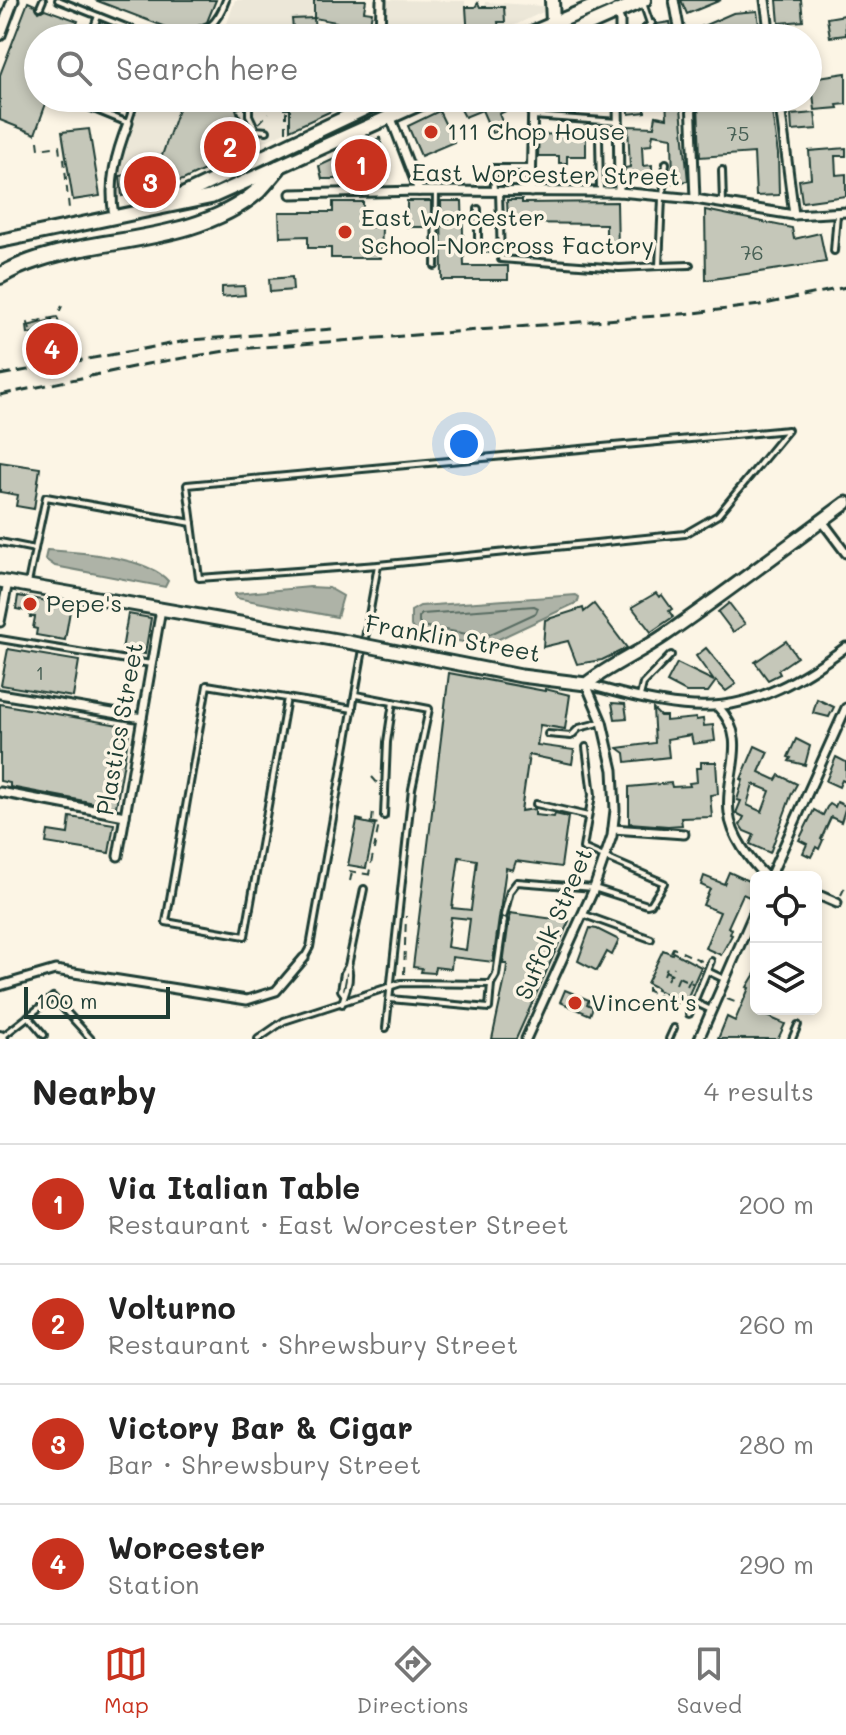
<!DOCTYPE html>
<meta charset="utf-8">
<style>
:root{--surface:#fff;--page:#f6f6f6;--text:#222;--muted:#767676;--line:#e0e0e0;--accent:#c8321e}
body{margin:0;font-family:Mali,sans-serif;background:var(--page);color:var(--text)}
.controls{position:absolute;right:24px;bottom:24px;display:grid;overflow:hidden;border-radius:12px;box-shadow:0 4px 12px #0003}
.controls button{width:72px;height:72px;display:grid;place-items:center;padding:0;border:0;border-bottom:2px solid var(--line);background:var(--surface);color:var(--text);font:40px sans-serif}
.scale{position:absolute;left:24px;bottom:20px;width:146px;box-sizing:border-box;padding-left:8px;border:4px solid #1f3d34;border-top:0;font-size:22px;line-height:28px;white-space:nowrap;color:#1f3d34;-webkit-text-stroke:6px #fcf5e5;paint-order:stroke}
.you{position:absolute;left:464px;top:444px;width:28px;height:28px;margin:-20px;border:6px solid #fff;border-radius:50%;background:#1a73e8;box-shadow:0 0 0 12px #1a73e833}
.badge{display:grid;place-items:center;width:52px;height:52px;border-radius:50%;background:var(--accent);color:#fff;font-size:26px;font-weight:700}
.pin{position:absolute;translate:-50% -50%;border:4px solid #fff;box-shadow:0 2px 8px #0006}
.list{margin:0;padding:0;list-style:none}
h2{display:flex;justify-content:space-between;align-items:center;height:104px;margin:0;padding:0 32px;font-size:34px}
h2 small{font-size:26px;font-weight:400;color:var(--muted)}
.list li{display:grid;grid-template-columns:52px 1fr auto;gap:24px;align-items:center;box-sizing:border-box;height:120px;padding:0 32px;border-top:2px solid var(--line)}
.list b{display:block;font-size:30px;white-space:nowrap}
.list p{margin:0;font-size:26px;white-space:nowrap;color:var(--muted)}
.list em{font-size:26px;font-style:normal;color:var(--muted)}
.icon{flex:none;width:44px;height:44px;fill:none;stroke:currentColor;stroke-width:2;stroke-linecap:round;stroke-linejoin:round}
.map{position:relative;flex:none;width:846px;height:1039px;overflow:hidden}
.search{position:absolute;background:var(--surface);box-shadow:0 4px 12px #0003;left:24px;right:24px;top:24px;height:88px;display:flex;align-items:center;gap:20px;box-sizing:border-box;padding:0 28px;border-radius:44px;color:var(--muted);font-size:30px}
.sheet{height:584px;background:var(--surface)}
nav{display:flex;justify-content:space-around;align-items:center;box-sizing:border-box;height:112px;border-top:2px solid var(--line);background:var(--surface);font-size:22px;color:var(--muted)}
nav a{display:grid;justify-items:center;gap:4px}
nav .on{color:var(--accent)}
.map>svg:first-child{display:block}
.built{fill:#ece7d8}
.water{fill:#aeb3a7;stroke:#758479;stroke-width:2}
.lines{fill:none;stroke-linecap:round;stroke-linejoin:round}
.shore{stroke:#586c62;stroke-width:2}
.building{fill:#c5c7b9;stroke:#1f3d34;stroke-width:2;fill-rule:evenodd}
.service-casing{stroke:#1f3d34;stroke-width:10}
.minor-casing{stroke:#1f3d34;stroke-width:13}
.tertiary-casing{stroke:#1f3d34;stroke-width:15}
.secondary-casing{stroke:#1f3d34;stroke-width:17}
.primary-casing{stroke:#1f3d34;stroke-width:18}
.trunk-casing{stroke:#1f3d34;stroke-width:18}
.motorway-casing{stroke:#1f3d34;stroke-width:20}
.path{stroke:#1f3d34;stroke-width:2;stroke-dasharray:8 6;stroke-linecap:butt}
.service{stroke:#fcf5e5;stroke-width:4}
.minor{stroke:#fcf5e5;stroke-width:7}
.tertiary{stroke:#fcf5e5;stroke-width:9}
.secondary{stroke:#fcf5e5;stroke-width:11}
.primary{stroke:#fcf5e5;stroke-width:12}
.trunk{stroke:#fcf5e5;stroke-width:12}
.motorway{stroke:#fcf5e5;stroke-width:14}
.rail{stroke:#1f3d34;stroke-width:3;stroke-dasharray:12 6;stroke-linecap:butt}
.secondary-bridge-casing{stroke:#1f3d34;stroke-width:17;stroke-linecap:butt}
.secondary-bridge{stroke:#fcf5e5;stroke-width:11}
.poi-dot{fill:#c8321e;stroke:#fcf5e5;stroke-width:3}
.labels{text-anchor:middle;stroke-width:7;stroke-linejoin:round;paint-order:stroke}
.number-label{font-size:20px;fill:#486055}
.poi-label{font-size:24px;fill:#1f3d34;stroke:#fcf5e5;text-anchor:start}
.street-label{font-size:24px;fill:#1f3d34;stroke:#fcf5e5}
</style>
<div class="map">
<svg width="846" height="1039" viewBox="0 0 846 1039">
<rect width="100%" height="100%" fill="#fcf5e5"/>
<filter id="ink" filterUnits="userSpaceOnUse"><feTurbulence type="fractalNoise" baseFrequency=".0125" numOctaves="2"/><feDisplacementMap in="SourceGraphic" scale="16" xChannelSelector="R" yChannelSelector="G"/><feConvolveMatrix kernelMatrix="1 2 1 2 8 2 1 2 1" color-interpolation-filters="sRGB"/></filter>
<g filter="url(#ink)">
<g class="built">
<polygon points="235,0 314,0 315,38 222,38"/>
<polygon points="386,0 465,1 467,32 485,30 485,2 543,6 543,12 487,38 386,38"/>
<polygon points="142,98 338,98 338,107 171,185 117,196 120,164"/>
</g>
<g class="water">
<path d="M47,550c31,2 101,7 121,31l-3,6 -110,-21 -10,-7z"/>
<polygon points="310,587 329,588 343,596 337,617 236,598 235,594"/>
<polygon points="576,595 579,597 578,602 484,646 416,633 411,626 411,611 420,606"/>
</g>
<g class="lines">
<polygon class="shore" points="534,606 538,608 536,613 484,637 422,626 419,623 419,617 422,614"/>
</g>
<g class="building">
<polygon points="95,0 216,0 207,22 181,33"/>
<polygon points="314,0 366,0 364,11 372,12 369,31 335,25 336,22 314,18"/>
<polygon points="681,0 721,0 687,14"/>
<polygon points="777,0 801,0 803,21 779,23"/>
<polygon points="28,2 35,5 39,12 45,9 78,21 71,38 38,38 38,98 48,98 35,134 0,120 0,75"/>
<polygon points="478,3 480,7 504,7 505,22 498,22 499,30 493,30 493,35 486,38 468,38 466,7 475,7"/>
<polygon points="757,11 761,38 687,38 687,33 733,13"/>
<polygon points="845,15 846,35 830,37 827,18"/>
<polygon points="314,18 315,38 294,38 292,19"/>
<polygon points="670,22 673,38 660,38 657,24"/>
<polygon points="846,73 846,104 837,105 838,108 815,110 811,78"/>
<polygon points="105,98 130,98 127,107"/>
<polygon points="182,98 243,98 243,107 236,109 243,130 236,133 245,151 183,180 122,196 120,176 157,170"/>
<polygon points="284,98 340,98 340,107 290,130 290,109 284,109"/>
<polygon points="470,98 507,98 512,108 499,114 505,129 492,133 482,110 465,117 458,104"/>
<polygon points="561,98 586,98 586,109 561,107"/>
<polygon points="628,98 645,98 645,112 629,114"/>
<polygon points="666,98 680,98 688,181 673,183 672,137 653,134 651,145 642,146 643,166 652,165 652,179 625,179 625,168 630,167 628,126 654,127 656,116 667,118"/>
<polygon points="770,98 778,154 779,195 756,196 754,153 700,157 698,103"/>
<polygon points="439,111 454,142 421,156 408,126"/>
<polygon points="815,113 817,129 792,131 791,115"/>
<polygon points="89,129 100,196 73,200 62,132"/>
<polygon points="539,134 586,136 586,156 567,156 567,163 559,163 559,156 538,156"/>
<polygon points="380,138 388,179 322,179 319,166"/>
<polygon points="846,148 846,156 835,156 836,175 846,174 846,196 802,202 799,180 811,178 809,151"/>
<polygon points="507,200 522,200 522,203 617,202 618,250 606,250 606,224 508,223"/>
<rect x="407" y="201" width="24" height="26"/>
<polygon points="441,201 462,201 464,266 508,266 508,280 442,280"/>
<polygon points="333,202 363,202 363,219 366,219 366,227 382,227 381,258 331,258 331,248 308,248 308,236 280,237 279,212 333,212"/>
<polygon points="705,210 792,228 794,239 820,233 826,262 706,280"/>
<polygon points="292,277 293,290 270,292 269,279"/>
<polygon points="244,286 245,295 222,297 222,287"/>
<polygon points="52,320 62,373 53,375 44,331 28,334 27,326"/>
<polygon points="0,462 40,468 34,509 16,506 18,495 0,492"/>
<polygon points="656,593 659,597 662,595 672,609 669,611 673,617 651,632 632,607"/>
<polygon points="18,596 71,605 65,640 36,635 37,629 33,628 35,617 30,617 31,612 16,609"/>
<polygon points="729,603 745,624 733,632 718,612"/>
<polygon points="594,604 627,648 602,660 577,664 568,641 543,647 545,620 583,608 584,612"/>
<polygon points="128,614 151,618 145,654 122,650"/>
<polygon points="786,641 797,657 778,670 780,674 768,680 755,662"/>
<polygon points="706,648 736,684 726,691 716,681 708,692 686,692 667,682 677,663 714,681 696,656"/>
<polygon points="8,649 79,661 73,697 1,685"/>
<path d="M449,673l96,18v-2l25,6 -5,34 -25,-4 -3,20 37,5 -2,14 -43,-9 -8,56 14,-2v6l19,2 1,-3 13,3 -7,50 -45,-6 -3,9 -7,-2 -13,94 -41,-5 -1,12 -16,-2 -1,6 -13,-1 1,-4 -9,-1zM459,857l18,3 -6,50 -19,-2zM451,917l19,2 -4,31 -19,-3z"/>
<polygon points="817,699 834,707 829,717 813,713"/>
<polygon points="612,703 625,704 627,718 615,719"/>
<polygon points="0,704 130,727 116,807 10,787 10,783 0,781"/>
<polygon points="653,709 660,716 666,716 666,721 696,718 696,720 703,719 704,726 713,725 715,741 693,744 691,735 667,739 669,757 626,762 625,753 618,748 655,743"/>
<polygon points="796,739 810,746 805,765 789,761 791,758 788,757"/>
<path d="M755,746l13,6 -9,20 17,8 3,-5 18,9 -5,9 -22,60 -20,-9 4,-9 -10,-4 -4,-6 4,-8 -8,-4 5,-12 -4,-1 6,-20 -2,-1zM753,784l17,7 -8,21 -15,-7z"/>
<polygon points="836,757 846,762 846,782 842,780 839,787 826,781"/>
<polygon points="701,762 716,762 718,794 710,795 712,817 681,818 682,825 668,826 629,823 629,787 671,783 672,787 690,786 689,783 697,782 696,768 701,768"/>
<polygon points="837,802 846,806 841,822 831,817 821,839 823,840 819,849 816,847 811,857 803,853 807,844 799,840 814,810 823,815 827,807 830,804 835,807"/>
<polygon points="70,817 114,824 109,853 46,843 48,831 68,834"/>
<polygon points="357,821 375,825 366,868 348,865"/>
<polygon points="729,872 755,884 749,897 743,894 728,927 732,929 730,934 732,935 721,955 705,948 720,912 703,905 710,889 701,885 704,876 724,884"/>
<polygon points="510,913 569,921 516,1039 492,1039 506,974 507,964 503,964"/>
<polygon points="590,928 597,929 619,940 612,955 607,952 597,971 578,961"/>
<polygon points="663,950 672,954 673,952 701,967 686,1001 656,990 657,988 647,983"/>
<polygon points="756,972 756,1009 767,1009 764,1015 785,1024 778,1039 718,1039 727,1017 735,1021 749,988 747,987"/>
<polygon points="565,990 589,1000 587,1004 593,1007 590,1015 560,1002"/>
</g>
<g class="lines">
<g class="service-casing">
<g id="service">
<polyline points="58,0 146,35 162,38"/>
<polyline points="643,3 655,38"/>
<polyline points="40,7 43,0"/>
<polyline points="90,38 98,16"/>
<path d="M182,38c24,-4 36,-15 44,-38"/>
<polyline points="633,38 652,23"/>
<polyline points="67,98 128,123 136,98"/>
<polyline points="249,98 249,115 256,130 267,131"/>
<polyline points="599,98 606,103 618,105"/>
<polyline points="533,116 618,122"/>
<polyline points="599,137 600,191"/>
<polyline points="722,170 723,203"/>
<polyline points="494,191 493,168 532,168"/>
<polyline points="499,192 501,259 619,268 659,266 662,198"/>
<polyline points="663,195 666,163"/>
<polyline points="478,209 478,248 500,248"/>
<polyline points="834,251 837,214"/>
<polyline points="435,266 436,191"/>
<polyline points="659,266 690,265"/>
<polygon points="788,430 718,515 685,534 378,565 199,578 187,485"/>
<polyline points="0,542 35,549 28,583"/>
<polyline points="35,549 46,497 192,523"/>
<polyline points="0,639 151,664"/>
<polyline points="356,695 429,709 412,789 386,1028"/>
<polyline points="640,696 643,684 671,655"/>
<polyline points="287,698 245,936 166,922 207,685 353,709"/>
<polyline points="548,734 571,736 579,728 602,722"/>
<polyline points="536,804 588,816"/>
<polyline points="384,816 387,742 393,702"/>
<polyline points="582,914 651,939"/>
<polyline points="504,915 510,891 517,882 594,888 647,905 651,904 664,883 583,848 592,795 586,747"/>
<polyline points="304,958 310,947 378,565"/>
<polyline points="707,971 711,961"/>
<polyline points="491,984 496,975 504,920"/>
<polyline points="344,994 341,990 344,973 348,966 364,889"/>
<path d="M342,1004c3,-13 10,-23 6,-38"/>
<polyline points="711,1010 694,1002 707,971 724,979"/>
<polyline points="689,1014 694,1002"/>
<polyline points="28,1016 44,1035"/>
<polyline points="2,1037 53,997 91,1039"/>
<polyline points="258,1039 284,1021 401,983 491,984 489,1008 390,999"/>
<polyline points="669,1039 674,1028"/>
<polyline points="792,1039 798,1025"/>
</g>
</g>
<g class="minor-casing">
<g id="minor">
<polyline points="674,0 681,38"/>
<polyline points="765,0 770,38"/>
<polyline points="615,9 620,21 620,38"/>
<polyline points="380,38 381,0"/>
<polyline points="618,98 619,192"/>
<polyline points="691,98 695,199"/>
<polyline points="779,98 794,215"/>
<polyline points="384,100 419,191"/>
<polyline points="531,192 533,98"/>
<polyline points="291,194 419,191 619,192 695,199 794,215 846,212"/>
<path d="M114,216c-6,-34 2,-62 14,-93"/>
<polyline points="822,521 846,553"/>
<polyline points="0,622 8,582"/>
<path d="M586,684c116,33 160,36 260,-37"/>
<polyline points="0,694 142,718"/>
<path d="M718,707c33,34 6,66 11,106 2,23 22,49 37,64"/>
<polyline points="0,792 125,816"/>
<polyline points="613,829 684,834"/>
<polyline points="118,856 161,609"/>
<polyline points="770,877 846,708"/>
<polyline points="816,894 837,903"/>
<polyline points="0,986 55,970 247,1000 276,991 304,958"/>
<polyline points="526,1039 593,891 612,836 615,810 613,770 602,722 586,684"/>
<polyline points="699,1039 756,908"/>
</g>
</g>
<g class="tertiary-casing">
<polyline id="tertiary" points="0,35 13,0"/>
</g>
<g class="secondary-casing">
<g id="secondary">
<polyline points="0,581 348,642"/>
<path d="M388,650l133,26 65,8c24,-19 53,-31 79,-49 61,-42 121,-88 181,-132"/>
</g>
</g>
<g class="primary-casing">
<g id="primary">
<polyline points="552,0 553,23"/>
<polyline points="520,38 609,0"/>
<polyline points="558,38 644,0"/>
<polyline points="168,202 387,98"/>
<polyline points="0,241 211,197 432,98"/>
</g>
</g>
<g class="trunk-casing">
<polyline id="trunk" points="0,1038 1,1039"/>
</g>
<g class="motorway-casing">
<path id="motorway" d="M0,276c25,-15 54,-22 82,-28 58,-11 129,-16 176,-57 7,-7 14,-16 20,-23"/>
</g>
<g class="path">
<polyline points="238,111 253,148"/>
<polyline points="259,123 269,113"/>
<polyline points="286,132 286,112 289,112"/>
<polyline points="239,137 246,133"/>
<polyline points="38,141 39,149 59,146 60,155 64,159 69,209"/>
<polyline points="59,324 57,317 62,306"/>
<polyline points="30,330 28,323 57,317"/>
<polyline points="372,777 379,785"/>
<polyline points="356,819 379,824 369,874"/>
<polyline points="372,821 373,812"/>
<polyline points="349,871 372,875"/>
<polyline points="350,881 352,872"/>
<polyline points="841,895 846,885"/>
<polyline points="671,952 673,948 704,962"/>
<polyline points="665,971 694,984"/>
<polyline points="404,974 406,916"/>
<polyline points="664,975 667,967"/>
<polyline points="667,980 674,967"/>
<polyline points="676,984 681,971"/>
<polyline points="687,986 691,978"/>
<polyline points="648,987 648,991 684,1007"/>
<polyline points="727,999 740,1004"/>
</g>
<use href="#service" class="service"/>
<use href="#minor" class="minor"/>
<use href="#tertiary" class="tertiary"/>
<use href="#secondary" class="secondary"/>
<use href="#primary" class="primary"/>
<use href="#trunk" class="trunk"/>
<use href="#motorway" class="motorway"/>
<g class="rail">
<polyline points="0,375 192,340 332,329"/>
<polyline points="0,395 147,364 238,349 694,313 760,305 846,287"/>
</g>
<g class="secondary-bridge-casing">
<polyline id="secondary-bridge" points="348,642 388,650"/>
</g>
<use href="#secondary-bridge" class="secondary-bridge"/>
</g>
</g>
<g class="poi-dot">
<circle cx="431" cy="132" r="8"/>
<circle cx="345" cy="232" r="8"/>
<circle cx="30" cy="604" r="8"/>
<circle cx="575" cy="1003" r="8"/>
</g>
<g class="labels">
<g class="number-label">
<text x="738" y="141">75</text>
<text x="752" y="260">76</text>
<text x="40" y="680">1</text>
</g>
<g class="poi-label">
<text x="447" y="140">111 Chop House</text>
<text x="361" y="226">East Worcester<tspan x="361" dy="28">School-Norcross Factory</tspan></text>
<text x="46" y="612">Pepe's</text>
<text x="591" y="1011">Vincent's</text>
</g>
<g class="street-label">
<text transform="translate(546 175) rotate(1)" y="8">East Worcester Street</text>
<text transform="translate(453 639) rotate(10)" y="8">Franklin Street</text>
<text transform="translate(120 729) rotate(-80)" y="8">Plastics Street</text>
<text transform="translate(554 924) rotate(-67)" y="8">Suffolk Street</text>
</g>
</g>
</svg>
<div class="controls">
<button><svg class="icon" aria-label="locate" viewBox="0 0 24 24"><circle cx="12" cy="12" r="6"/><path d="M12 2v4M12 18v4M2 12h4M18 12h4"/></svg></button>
<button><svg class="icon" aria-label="layers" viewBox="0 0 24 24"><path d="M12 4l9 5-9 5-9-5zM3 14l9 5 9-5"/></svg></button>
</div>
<div class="scale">100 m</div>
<div class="you"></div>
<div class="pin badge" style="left:361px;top:165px">1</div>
<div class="pin badge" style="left:230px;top:147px">2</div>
<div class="pin badge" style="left:150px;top:182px">3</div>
<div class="pin badge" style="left:52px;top:349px">4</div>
<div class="search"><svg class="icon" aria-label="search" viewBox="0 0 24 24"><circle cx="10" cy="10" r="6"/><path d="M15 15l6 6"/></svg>Search here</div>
</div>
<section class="sheet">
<h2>Nearby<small>4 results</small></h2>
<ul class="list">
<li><span class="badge">1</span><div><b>Via Italian Table</b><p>Restaurant · East Worcester Street</p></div><em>200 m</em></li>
<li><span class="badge">2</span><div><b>Volturno</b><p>Restaurant · Shrewsbury Street</p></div><em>260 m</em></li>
<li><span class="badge">3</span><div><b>Victory Bar &amp; Cigar</b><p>Bar · Shrewsbury Street</p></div><em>280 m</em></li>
<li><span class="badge">4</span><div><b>Worcester</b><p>Station</p></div><em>290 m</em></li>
</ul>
</section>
<nav>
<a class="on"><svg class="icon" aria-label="map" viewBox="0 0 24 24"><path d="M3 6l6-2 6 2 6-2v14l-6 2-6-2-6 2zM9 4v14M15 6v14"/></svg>Map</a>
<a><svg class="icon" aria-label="directions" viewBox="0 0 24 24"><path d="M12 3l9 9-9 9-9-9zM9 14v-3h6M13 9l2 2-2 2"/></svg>Directions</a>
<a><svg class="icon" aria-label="saved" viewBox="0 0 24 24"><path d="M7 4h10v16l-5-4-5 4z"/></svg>Saved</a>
</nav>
